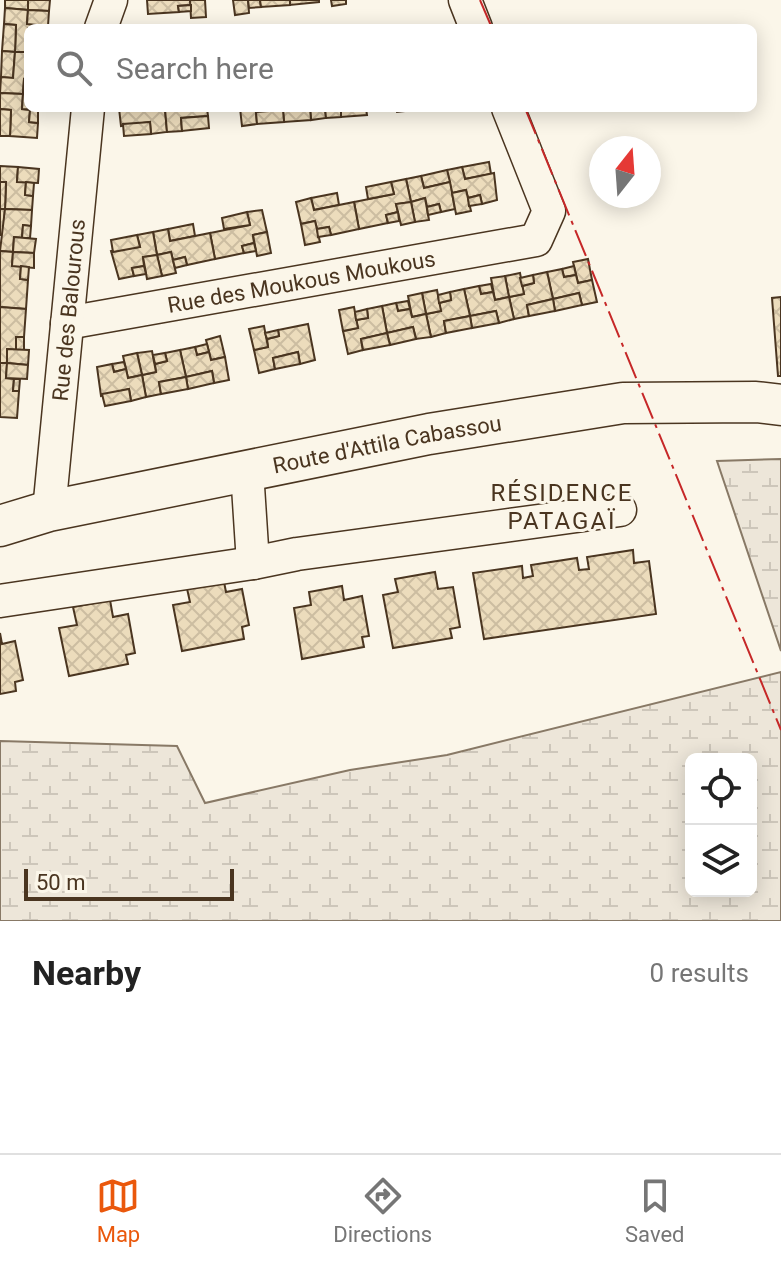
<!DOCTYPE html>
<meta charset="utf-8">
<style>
:root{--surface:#fff;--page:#f2f2f2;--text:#222;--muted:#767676;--line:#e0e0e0;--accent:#ea580c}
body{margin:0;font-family:Roboto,sans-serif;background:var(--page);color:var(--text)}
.controls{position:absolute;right:24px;bottom:24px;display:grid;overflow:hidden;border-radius:12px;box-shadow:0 4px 20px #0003}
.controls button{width:72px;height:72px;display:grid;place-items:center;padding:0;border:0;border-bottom:2px solid var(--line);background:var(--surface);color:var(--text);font:40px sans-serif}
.compass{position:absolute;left:589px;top:136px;width:72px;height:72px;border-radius:50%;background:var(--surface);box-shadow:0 4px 20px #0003;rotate:17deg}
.scale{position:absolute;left:24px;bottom:20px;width:210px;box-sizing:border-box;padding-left:8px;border:4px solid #4a3520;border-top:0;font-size:22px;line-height:28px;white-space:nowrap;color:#4a3520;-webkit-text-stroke:6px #fbf6e9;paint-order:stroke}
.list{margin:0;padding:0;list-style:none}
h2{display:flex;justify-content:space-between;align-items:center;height:104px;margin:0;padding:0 32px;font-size:34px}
h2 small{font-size:26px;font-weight:400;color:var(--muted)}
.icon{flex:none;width:44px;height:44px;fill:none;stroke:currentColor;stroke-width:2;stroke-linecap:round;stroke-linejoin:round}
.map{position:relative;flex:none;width:781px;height:921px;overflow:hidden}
.search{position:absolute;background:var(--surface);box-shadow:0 4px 20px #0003;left:24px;right:24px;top:24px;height:88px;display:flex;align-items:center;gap:20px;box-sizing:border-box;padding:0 28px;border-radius:12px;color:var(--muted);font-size:30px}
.sheet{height:232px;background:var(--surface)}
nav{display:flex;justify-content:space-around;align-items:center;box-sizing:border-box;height:112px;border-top:2px solid var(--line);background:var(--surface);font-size:22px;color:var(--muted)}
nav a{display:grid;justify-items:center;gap:4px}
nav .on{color:var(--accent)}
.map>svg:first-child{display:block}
.wetland{fill:url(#wetland-marsh);stroke:#887966;stroke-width:2;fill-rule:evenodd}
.building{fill:url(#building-cross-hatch);stroke:#4a3520;stroke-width:2}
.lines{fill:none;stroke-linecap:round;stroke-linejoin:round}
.minor-casing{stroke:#4a3520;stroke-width:35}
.major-casing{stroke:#4a3520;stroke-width:43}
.minor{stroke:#fbf6e9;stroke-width:32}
.major{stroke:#fbf6e9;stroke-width:40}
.power{stroke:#c62828;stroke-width:2;stroke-dasharray:28 6 4 6;stroke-linecap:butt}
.labels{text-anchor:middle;stroke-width:6;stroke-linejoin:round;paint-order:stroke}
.street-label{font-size:22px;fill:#4a3520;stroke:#fbf6e9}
.neighbourhood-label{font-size:24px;letter-spacing:2px;fill:#4a3520;stroke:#fbf6e9}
</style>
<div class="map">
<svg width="781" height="921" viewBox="0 0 781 921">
<defs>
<pattern id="wetland-marsh" width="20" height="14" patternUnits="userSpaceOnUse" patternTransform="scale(2)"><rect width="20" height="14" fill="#ede6d9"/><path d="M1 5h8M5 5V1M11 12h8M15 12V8" fill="none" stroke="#cdc6ba"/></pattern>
<pattern id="building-cross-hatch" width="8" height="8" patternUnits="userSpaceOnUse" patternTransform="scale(2)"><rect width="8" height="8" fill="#ecdcbc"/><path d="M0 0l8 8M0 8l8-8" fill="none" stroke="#ccbda1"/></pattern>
</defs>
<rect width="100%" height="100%" fill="#fbf6e9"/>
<g class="wetland">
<polygon points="781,459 781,651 717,461"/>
<path d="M781,672v249h-781v-180l177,5 28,57 145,-33 97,-15zM751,759v132h-60v-132z"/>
</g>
<g class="building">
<polygon points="5,0 28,0 28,10 5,8"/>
<polygon points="28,0 50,0 49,11 28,10"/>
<polygon points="147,0 190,0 191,5 178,6 179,12 148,14"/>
<polygon points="190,0 205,0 206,17 191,18"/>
<polygon points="233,0 248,0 249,13 235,15"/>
<polygon points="248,0 260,0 261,7 249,8"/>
<polygon points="260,0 290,0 290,5 261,7"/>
<polygon points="290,0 319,0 319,2 290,5"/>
<polygon points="346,0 346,4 332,6 331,0"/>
<polygon points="191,5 191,11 179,12 178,6"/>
<polygon points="5,8 28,10 27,24 35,25 35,28 28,28 28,52 15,52 16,25 4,24"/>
<polygon points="28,10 49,11 48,26 27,24"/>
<polygon points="4,24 16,25 15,52 2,51"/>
<polygon points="2,51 15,52 13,78 1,77"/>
<polygon points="15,52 28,52 28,80 24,79 23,94 0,93 1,77 13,78"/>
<polygon points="24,79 28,80 28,95 23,94"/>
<polygon points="0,93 23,94 22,109 30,110 29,122 38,123 37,138 10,136 11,110 0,109"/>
<polygon points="23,94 28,95 28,108 43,108 43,110 22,109"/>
<polygon points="119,108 165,109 167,132 151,134 150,122 121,126"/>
<polygon points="207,108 208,116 181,118 182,131 167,132 165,109"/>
<polygon points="240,108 283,108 283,110 256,112 257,124 242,126"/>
<polygon points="310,108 325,108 326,118 311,120"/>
<polygon points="310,108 311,120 284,122 283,110"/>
<polygon points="325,108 341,108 341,117 326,118"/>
<polygon points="341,108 366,108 367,115 341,117"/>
<polygon points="396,108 422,108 422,109 397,112"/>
<polygon points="0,109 11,110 10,136 0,136"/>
<polygon points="30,110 38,110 38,123 29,122"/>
<polygon points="283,110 284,122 257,124 256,112"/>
<polygon points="208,116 209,128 182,131 181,118"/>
<polygon points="150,122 151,134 124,136 123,124"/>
<polygon points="489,162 491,174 465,179 462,167"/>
<polygon points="0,166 18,167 17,182 26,182 25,195 33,196 32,210 5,209 6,182 0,182"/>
<polygon points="18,167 39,169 38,183 17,182"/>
<polygon points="462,167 465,179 494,173 497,200 482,204 480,195 468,198 466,190 452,193 447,170"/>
<polygon points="447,170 450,182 424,188 421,176"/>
<polygon points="421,176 424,188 450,182 455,209 441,212 439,204 427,207 425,198 411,202 406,179"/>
<polygon points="406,179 411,202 396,204 398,212 386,215 388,223 359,229 354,202 394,194 391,182"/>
<polygon points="0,182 6,182 5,209 0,209"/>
<polygon points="26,182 34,183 33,196 25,195"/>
<polygon points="391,182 394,194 368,199 366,187"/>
<polygon points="466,190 471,211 456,214 452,193"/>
<polygon points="337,193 339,205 314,210 311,198"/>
<polygon points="480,195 482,204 469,206 468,198"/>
<polygon points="311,198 314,210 354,202 359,229 331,235 329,227 317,229 315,221 301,224 296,202"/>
<polygon points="425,198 429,220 415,222 411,202"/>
<polygon points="411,202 415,222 401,225 396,204"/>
<polygon points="439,204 441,212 428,215 427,207"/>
<polygon points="0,209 5,209 3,235 0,235"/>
<polygon points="5,209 32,210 31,226 23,225 22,238 14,237 13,252 0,251"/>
<polygon points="262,210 267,232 253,235 254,243 242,246 244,253 215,259 210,233 250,225 247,212"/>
<polygon points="247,212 250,225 224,229 222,218"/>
<polygon points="398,212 399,221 388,223 386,215"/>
<polygon points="315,221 320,242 305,245 301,224"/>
<polygon points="193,224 195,236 170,241 168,229"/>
<polygon points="23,225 31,226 30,238 22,238"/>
<polygon points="329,227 331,235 318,237 317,229"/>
<polygon points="168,229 170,241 210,233 215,259 187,265 185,257 173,260 171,252 157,255 153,232"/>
<polygon points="153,232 157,255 143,257 144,266 132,268 134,276 119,279 111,251 140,247 137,235"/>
<polygon points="267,232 271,253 257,256 253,235"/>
<polygon points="137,235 140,247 113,252 111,240"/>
<polygon points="14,237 36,239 34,253 13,252"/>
<polygon points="254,243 256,251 244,253 242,246"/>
<polygon points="0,251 13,252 12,266 21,266 20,279 28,280 26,309 0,307"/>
<polygon points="13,252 34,253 34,268 12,266"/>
<polygon points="171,252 176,273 162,276 157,255"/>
<polygon points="157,255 162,276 147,279 143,257"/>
<polygon points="185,257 187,265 175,268 173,260"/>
<polygon points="588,259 592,280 578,283 573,262"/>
<polygon points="21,266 29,267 28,280 20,279"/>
<polygon points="144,266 146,274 134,276 132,268"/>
<polygon points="574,266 576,275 564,277 562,269"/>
<polygon points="562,269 564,277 576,275 578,283 592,280 597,302 582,305 579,293 553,299 547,272"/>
<polygon points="547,272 553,299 527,305 529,316 514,319 509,297 524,294 522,286 534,283 533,275"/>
<polygon points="520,273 524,294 509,297 505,276"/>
<polygon points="533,275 534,283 522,286 520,278"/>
<polygon points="505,276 509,297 495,300 491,278"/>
<polygon points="491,284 493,292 481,294 479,286"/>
<polygon points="479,286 481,294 493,292 495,300 509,297 514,319 499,323 496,311 470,316 464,289"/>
<polygon points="464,289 470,316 444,321 446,333 431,337 426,314 441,311 439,303 451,300 450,292"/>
<polygon points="437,290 441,311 426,314 422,293"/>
<polygon points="450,292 451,300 439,303 438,295"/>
<polygon points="422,293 426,314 412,317 408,296"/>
<polygon points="579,293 582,305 555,311 553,299"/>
<polygon points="781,297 781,376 778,376 772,298"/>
<polygon points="553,299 555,311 529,316 527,305"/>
<polygon points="408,301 410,309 398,311 396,303"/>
<polygon points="396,303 398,311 410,309 412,317 426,314 431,337 416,339 413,327 387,333 382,306"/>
<polygon points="382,306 387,333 361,339 363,350 348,354 343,331 358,328 356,320 368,318 367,309"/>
<polygon points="0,307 26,309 24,337 16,337 16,350 7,349 7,363 0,363"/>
<polygon points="354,307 358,328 343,331 339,310"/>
<polygon points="367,309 368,318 356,320 355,312"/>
<polygon points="496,311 499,323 472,328 470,316"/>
<polygon points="470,316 472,328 446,333 444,321"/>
<polygon points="308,324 315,360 300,364 298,352 273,358 275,369 259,373 254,350 268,347 267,339 279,336 278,330"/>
<polygon points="264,326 268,347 254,350 249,329"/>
<polygon points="413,327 416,339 390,345 387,333"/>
<polygon points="278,330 279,336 267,339 265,333"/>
<polygon points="387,333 390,345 363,350 361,339"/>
<polygon points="220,336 225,357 211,360 206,340"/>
<rect x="16" y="337" width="8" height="13"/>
<polygon points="207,344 209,352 197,355 195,347"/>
<polygon points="195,347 197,355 209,352 211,360 225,357 229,380 214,383 212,371 186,377 180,350"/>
<polygon points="7,349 29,350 28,365 7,363"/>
<polygon points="180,350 186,377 159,382 161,394 146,397 142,375 156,372 155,364 167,361 165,353"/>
<polygon points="152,351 156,372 142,375 137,353"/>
<polygon points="298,352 300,364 275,369 273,358"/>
<polygon points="137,353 142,375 128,378 123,356"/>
<polygon points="165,353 167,361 155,364 153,355"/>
<polygon points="124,362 126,369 114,372 112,364"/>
<polygon points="0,363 7,363 6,378 14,379 13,391 19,391 17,418 0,417"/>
<polygon points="7,363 28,365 27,379 6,378"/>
<polygon points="112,364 114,372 126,369 128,378 142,375 146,397 131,401 129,389 101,396 97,367"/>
<polygon points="212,371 214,383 188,389 186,377"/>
<polygon points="186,377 188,389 161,394 159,382"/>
<polygon points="14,379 20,379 19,391 13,391"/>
<polygon points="129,389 131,401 105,406 102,394"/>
<polygon points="633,550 634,563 649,561 656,614 484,639 473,573 522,566 523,578 533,576 531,565 577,558 579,570 589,569 587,557"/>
<polygon points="435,572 438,589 453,587 460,627 450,629 452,638 393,648 383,595 398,592 395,579"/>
<polygon points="223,577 226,592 242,589 249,625 242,627 244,639 182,651 173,605 190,602 186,584"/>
<polygon points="342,586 344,600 362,596 369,636 362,637 364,647 302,659 294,608 311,605 309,592"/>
<polygon points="110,600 113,617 128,614 135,653 126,655 128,664 69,676 59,628 77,625 73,607"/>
<polygon points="0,633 2,644 15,641 23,680 15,682 16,691 0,694"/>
</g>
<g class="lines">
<g class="minor-casing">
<g id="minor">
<polyline points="465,0 476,28"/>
<polyline points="101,28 111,0"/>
<path id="s1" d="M67,323l469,-83 13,-29 -41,-103"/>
<polyline points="247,471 253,563"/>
<path id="s2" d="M49,511l39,-403"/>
<polyline points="0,601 253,563 297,554 620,510"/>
</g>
</g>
<g class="major-casing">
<g id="major">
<path id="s3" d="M0,526l49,-15 380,-77 194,-31 133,-1 25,3"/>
</g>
</g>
<use href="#minor" class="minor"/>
<use href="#major" class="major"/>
<g class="power">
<polyline points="480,0 492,28"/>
<polyline points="525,108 781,730"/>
</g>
</g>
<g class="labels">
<g class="street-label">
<text dy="8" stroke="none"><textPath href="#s1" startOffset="238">Rue des Moukous Moukous</textPath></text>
<text dy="8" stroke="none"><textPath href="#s2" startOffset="202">Rue des Balourous</textPath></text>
<text dy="8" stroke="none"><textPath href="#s3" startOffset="396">Route d'Attila Cabassou</textPath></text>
</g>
<g class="neighbourhood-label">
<text x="562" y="501">RÉSIDENCE<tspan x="562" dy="28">PATAGAÏ</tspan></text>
</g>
</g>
</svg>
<div class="controls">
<button><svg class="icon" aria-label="locate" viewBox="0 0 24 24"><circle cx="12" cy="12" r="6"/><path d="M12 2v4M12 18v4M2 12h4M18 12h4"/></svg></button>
<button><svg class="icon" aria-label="layers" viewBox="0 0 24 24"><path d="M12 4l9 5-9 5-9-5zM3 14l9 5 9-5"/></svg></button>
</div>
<svg class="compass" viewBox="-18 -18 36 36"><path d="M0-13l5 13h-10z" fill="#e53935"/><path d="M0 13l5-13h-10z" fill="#767676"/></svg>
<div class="scale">50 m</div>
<div class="search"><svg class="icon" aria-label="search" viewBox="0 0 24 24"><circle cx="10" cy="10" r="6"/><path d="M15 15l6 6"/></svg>Search here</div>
</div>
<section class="sheet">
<h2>Nearby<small>0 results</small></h2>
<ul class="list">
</ul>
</section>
<nav>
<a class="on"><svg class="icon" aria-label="map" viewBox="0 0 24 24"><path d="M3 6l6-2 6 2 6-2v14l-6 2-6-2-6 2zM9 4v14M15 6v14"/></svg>Map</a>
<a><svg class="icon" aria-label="directions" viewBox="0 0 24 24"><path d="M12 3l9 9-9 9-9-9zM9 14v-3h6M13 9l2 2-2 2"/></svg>Directions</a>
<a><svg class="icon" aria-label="saved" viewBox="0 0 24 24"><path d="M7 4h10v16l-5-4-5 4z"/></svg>Saved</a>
</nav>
